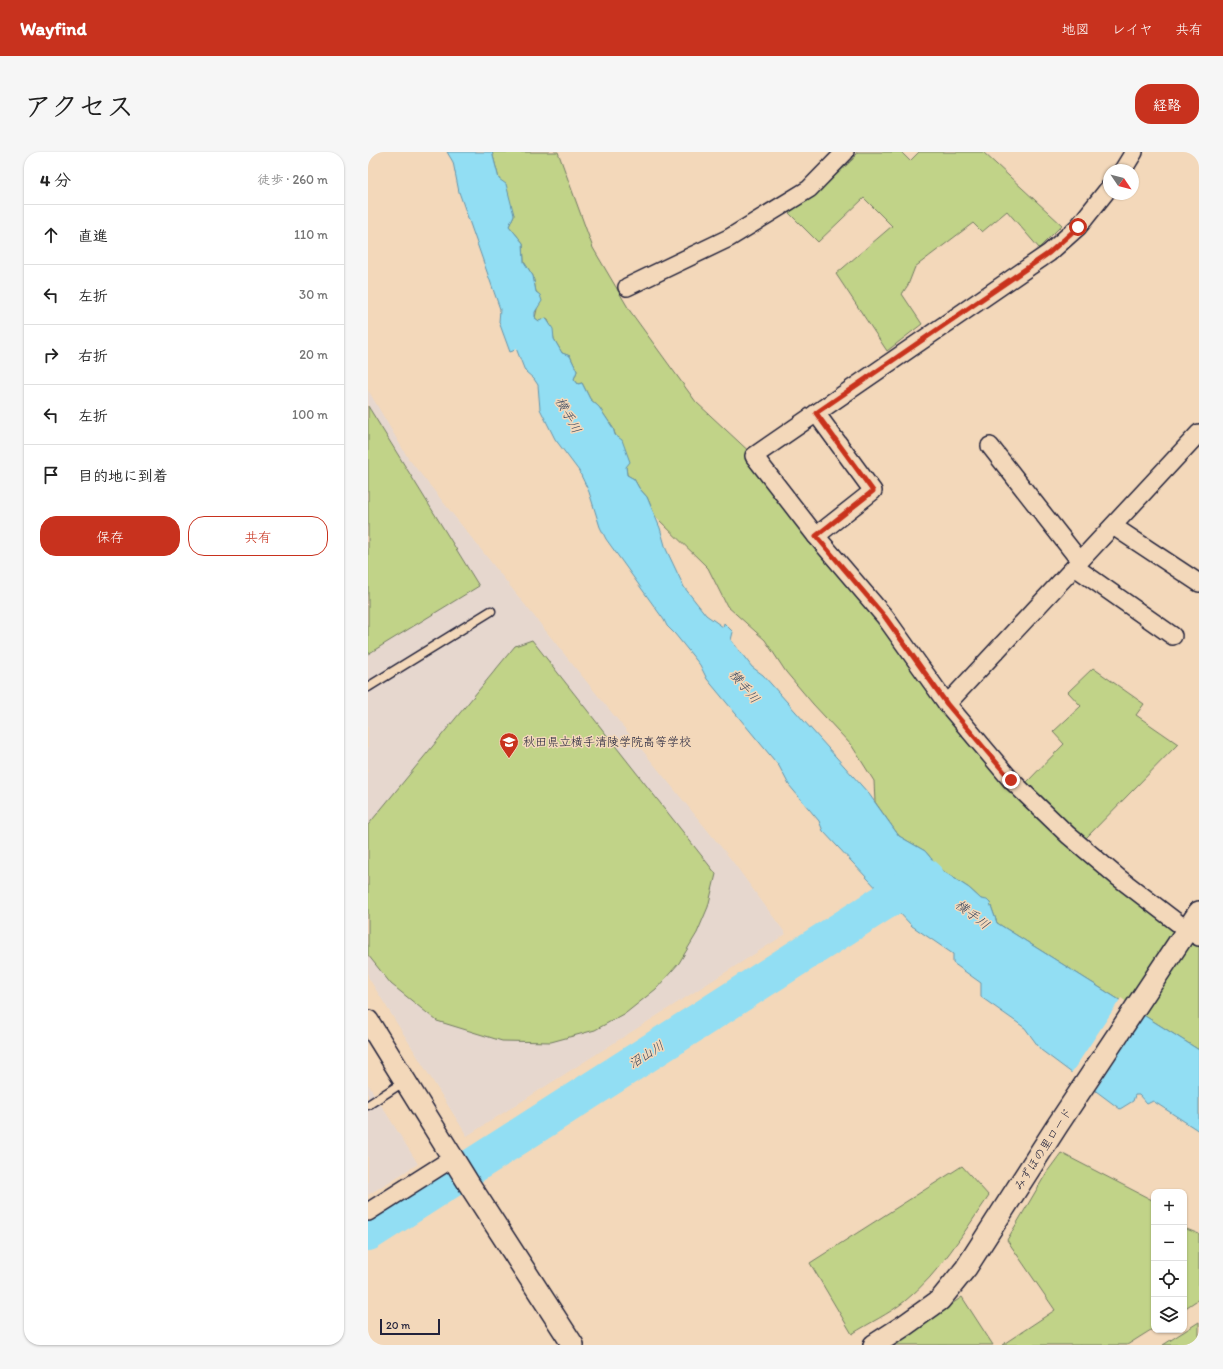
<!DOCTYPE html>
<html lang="ja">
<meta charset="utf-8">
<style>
:root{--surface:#fff;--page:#f6f6f6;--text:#222;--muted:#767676;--line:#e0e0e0;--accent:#c8321e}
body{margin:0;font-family:Itim,"Klee One",sans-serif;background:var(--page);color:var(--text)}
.controls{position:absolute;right:12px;bottom:12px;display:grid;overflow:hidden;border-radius:8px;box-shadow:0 1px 3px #0004}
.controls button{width:36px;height:36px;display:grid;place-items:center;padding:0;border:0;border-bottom:1px solid var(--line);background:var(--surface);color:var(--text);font:20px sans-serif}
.compass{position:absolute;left:735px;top:12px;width:36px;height:36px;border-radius:50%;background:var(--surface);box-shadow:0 1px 3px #0004;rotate:125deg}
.scale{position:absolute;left:12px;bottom:10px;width:60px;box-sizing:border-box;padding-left:4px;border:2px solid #22223b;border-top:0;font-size:11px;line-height:14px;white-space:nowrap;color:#22223b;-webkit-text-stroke:3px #f3d8ba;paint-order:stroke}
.stop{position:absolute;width:12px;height:12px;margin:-9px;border:3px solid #c8321e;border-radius:50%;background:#fff}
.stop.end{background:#c8321e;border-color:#fff;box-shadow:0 1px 4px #0008}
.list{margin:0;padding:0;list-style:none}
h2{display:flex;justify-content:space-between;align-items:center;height:52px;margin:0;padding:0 16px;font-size:17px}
h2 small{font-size:13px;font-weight:400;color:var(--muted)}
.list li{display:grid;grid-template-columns:26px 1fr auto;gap:12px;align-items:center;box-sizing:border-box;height:60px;padding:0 16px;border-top:1px solid var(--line)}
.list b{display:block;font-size:15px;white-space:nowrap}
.list em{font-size:13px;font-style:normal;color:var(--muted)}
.actions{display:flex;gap:8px;padding:12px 16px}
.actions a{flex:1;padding:9px 0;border:1px solid var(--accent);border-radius:16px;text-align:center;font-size:14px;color:var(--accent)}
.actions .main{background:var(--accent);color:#fff}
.icon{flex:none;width:22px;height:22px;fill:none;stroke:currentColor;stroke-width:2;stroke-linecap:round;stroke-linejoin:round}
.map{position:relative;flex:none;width:831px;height:1193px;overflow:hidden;border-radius:16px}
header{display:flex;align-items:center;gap:24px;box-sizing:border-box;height:56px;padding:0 20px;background:var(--accent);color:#fff}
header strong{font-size:19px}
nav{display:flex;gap:22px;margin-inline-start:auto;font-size:14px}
.intro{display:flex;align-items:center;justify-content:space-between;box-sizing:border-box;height:96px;padding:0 24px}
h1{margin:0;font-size:28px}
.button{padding:10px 18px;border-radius:16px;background:var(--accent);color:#fff;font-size:14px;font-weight:700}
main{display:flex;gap:24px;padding:0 24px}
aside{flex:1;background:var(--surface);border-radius:16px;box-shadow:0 1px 3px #0004}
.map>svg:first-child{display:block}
.built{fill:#e6d7ce}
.green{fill:#c1d388;stroke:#727a62}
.water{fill:#92def3;stroke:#6593a9}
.pier{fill:#f3d8ba}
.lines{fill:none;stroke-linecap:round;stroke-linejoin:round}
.river{stroke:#92def3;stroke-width:36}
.service-casing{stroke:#22223b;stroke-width:11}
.minor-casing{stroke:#22223b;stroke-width:20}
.tertiary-casing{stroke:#22223b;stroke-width:24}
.service{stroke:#f3d8ba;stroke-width:8}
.minor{stroke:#f3d8ba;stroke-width:17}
.tertiary{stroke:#f3d8ba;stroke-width:21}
.route{stroke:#c8321e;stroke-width:5}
.labels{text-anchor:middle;stroke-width:3;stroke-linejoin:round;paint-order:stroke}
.poi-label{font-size:12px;fill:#22223b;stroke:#f3d8ba;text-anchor:start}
.street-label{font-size:12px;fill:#22223b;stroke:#f3d8ba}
.water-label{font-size:13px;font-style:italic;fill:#384860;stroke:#f3d8ba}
</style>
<header>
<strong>Wayfind</strong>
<nav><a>地図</a><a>レイヤ</a><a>共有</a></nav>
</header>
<div class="intro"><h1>アクセス</h1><a class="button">経路</a></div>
<main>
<aside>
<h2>4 分<small>徒歩 · 260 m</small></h2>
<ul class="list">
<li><svg class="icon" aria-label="ahead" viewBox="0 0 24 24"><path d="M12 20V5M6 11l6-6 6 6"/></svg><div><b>直進</b></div><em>110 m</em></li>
<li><svg class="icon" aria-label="left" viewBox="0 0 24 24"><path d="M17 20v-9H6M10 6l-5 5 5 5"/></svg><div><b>左折</b></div><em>30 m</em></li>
<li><svg class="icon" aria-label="right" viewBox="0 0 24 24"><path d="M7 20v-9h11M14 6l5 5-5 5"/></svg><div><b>右折</b></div><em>20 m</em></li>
<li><svg class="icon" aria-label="left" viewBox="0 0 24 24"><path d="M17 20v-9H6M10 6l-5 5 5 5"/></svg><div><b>左折</b></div><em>100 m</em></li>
<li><svg class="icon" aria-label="arrive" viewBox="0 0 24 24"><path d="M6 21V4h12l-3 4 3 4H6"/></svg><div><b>目的地に到着</b></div></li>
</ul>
<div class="actions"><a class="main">保存</a><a>共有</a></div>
</aside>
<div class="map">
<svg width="831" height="1193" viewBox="0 0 831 1193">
<rect width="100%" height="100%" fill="#f3d8ba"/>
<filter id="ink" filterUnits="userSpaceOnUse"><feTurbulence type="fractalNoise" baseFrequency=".025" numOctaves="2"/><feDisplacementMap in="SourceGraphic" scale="8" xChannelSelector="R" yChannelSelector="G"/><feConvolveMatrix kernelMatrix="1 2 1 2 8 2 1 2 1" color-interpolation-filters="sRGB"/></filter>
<g filter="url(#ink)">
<g class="built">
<polygon points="0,238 40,306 201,508 362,706 418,782 99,984 0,825"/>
<polygon points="0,932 50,1012 0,1043"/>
</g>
<g class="green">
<polygon points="124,0 190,0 225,96 262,159 328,250 386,304 643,628 831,785 831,898 629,771 622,751 613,747 601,736 572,717 557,699 531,684 507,650 506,629 484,594 445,552 418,520 397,488 359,454 340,416 287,364 279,345 271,336 266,327 259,323 258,315 245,276 231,255 222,247 214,231 210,232 206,227 209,219 202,204 194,201 186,187 184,177 179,166 171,169 167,166 172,143 168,140 165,124 156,110 155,91 141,74 146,63 131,27"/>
<polygon points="489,0 533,0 542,9 551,0 615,0 694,73 671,96 639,59 614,80 605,71 547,115 540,133 534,142 554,172 519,199 468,122 524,74 496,46 450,90 421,61 449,41 485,7"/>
<polygon points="0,254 111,434 0,502"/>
<polygon points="164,488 348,722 340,755 329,781 311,811 288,837 258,861 227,878 183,890 134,889 69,869 23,832 0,803 0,673 147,494"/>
<polygon points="725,516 776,552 768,563 810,592 717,687 658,631 696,592 685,580 713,554 700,540"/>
<polygon points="693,1001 786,1049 786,1176 759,1193 634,1193 687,1158 639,1088 679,1020"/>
<path d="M594,1014l27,30c-26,37 -49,77 -84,105 -16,13 -36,22 -53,33l-42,-71z"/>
<polygon points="816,1076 831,1082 831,1147 816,1157"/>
<polygon points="594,1145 625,1193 523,1193"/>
<polygon points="831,1170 831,1193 795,1193"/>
</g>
<polygon class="water" points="79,0 124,0 131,27 138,32 145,59 146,63 141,74 155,91 156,110 165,124 168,140 172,143 174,149 167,160 167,166 171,169 178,166 185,177 186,187 194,201 202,204 209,219 206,227 210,232 214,231 222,247 231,255 245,276 247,283 254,288 262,310 258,315 259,323 266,327 271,336 279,345 292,376 298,397 316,435 338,463 355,475 356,471 365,480 363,488 384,515 395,523 501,642 531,684 557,699 572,717 601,736 613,747 619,748 622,751 629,771 831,898 831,979 785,949 779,952 771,943 767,943 765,949 752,957 673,898 657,876 613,845 613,831 585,811 585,802 544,774 455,679 451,669 421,633 411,614 339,527 332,513 307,482 299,474 296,468 238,387 232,375 221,340 211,319 187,287 172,257 170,233 166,227 157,219 148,196 145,199 142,200 131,170 132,157 91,40 85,10"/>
<polygon class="pier" points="753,846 777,862 726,940 702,923"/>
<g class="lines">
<polyline class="river" points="0,1081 557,724"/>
<g class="service-casing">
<g id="service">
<polyline points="0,535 123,459"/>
<polyline points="0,953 37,929"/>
</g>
</g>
<g class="minor-casing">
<g id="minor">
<polyline points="755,18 766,0"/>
<polyline points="741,36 710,75 681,101 386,304 448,384 517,465 579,552 643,628 700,683 751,726 819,778 831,785"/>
<polyline points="259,135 361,86 441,37 477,0"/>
<polyline points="448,261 505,339 448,384"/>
<polyline points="622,294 712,409"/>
<polyline points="745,374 831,431"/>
<polyline points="707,415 805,484"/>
<polyline points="579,552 831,281"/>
<polyline points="0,1060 85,1006"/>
</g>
</g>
<g class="tertiary-casing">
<g id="tertiary">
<polyline points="0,869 101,1032 205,1193"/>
<polyline points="506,1193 537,1173 572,1148 598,1116 689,974 831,760"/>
</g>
</g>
<use href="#service" class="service"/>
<use href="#minor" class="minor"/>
<use href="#tertiary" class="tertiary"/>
</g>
</g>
<g class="lines" filter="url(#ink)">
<polyline class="route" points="643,628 579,552 517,465 448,384 505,339 448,261 681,101 710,75"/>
</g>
<defs>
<g id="school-pin" transform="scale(1)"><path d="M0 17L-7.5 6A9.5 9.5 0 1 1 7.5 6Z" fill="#c8321e" stroke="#f3d8ba"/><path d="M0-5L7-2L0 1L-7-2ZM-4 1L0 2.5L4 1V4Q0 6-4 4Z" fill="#fff"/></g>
</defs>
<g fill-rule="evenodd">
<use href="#school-pin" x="141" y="590"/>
</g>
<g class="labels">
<g class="poi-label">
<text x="155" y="594">秋田県立横手清陵学院高等学校</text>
</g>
<g class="street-label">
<text transform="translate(675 997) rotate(-57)" y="4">みずほの里ロード</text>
</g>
<g class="water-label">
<text transform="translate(201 263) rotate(61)" y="5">横手川</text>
<text transform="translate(377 534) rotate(50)" y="5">横手川</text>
<text transform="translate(605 762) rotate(38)" y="5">横手川</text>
<text transform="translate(278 902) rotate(-33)" y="5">沼山川</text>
</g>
</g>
</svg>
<div class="controls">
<button>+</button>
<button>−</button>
<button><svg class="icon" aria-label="locate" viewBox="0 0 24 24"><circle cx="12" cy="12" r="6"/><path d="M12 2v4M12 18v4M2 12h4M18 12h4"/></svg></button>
<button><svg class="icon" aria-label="layers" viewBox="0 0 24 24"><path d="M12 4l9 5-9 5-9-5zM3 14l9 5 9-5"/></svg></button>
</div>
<svg class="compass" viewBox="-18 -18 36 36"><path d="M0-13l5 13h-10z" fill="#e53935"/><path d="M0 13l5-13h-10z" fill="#767676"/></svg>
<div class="scale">20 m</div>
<div class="stop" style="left:710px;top:75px"></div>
<div class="stop end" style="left:643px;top:628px"></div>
</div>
</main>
